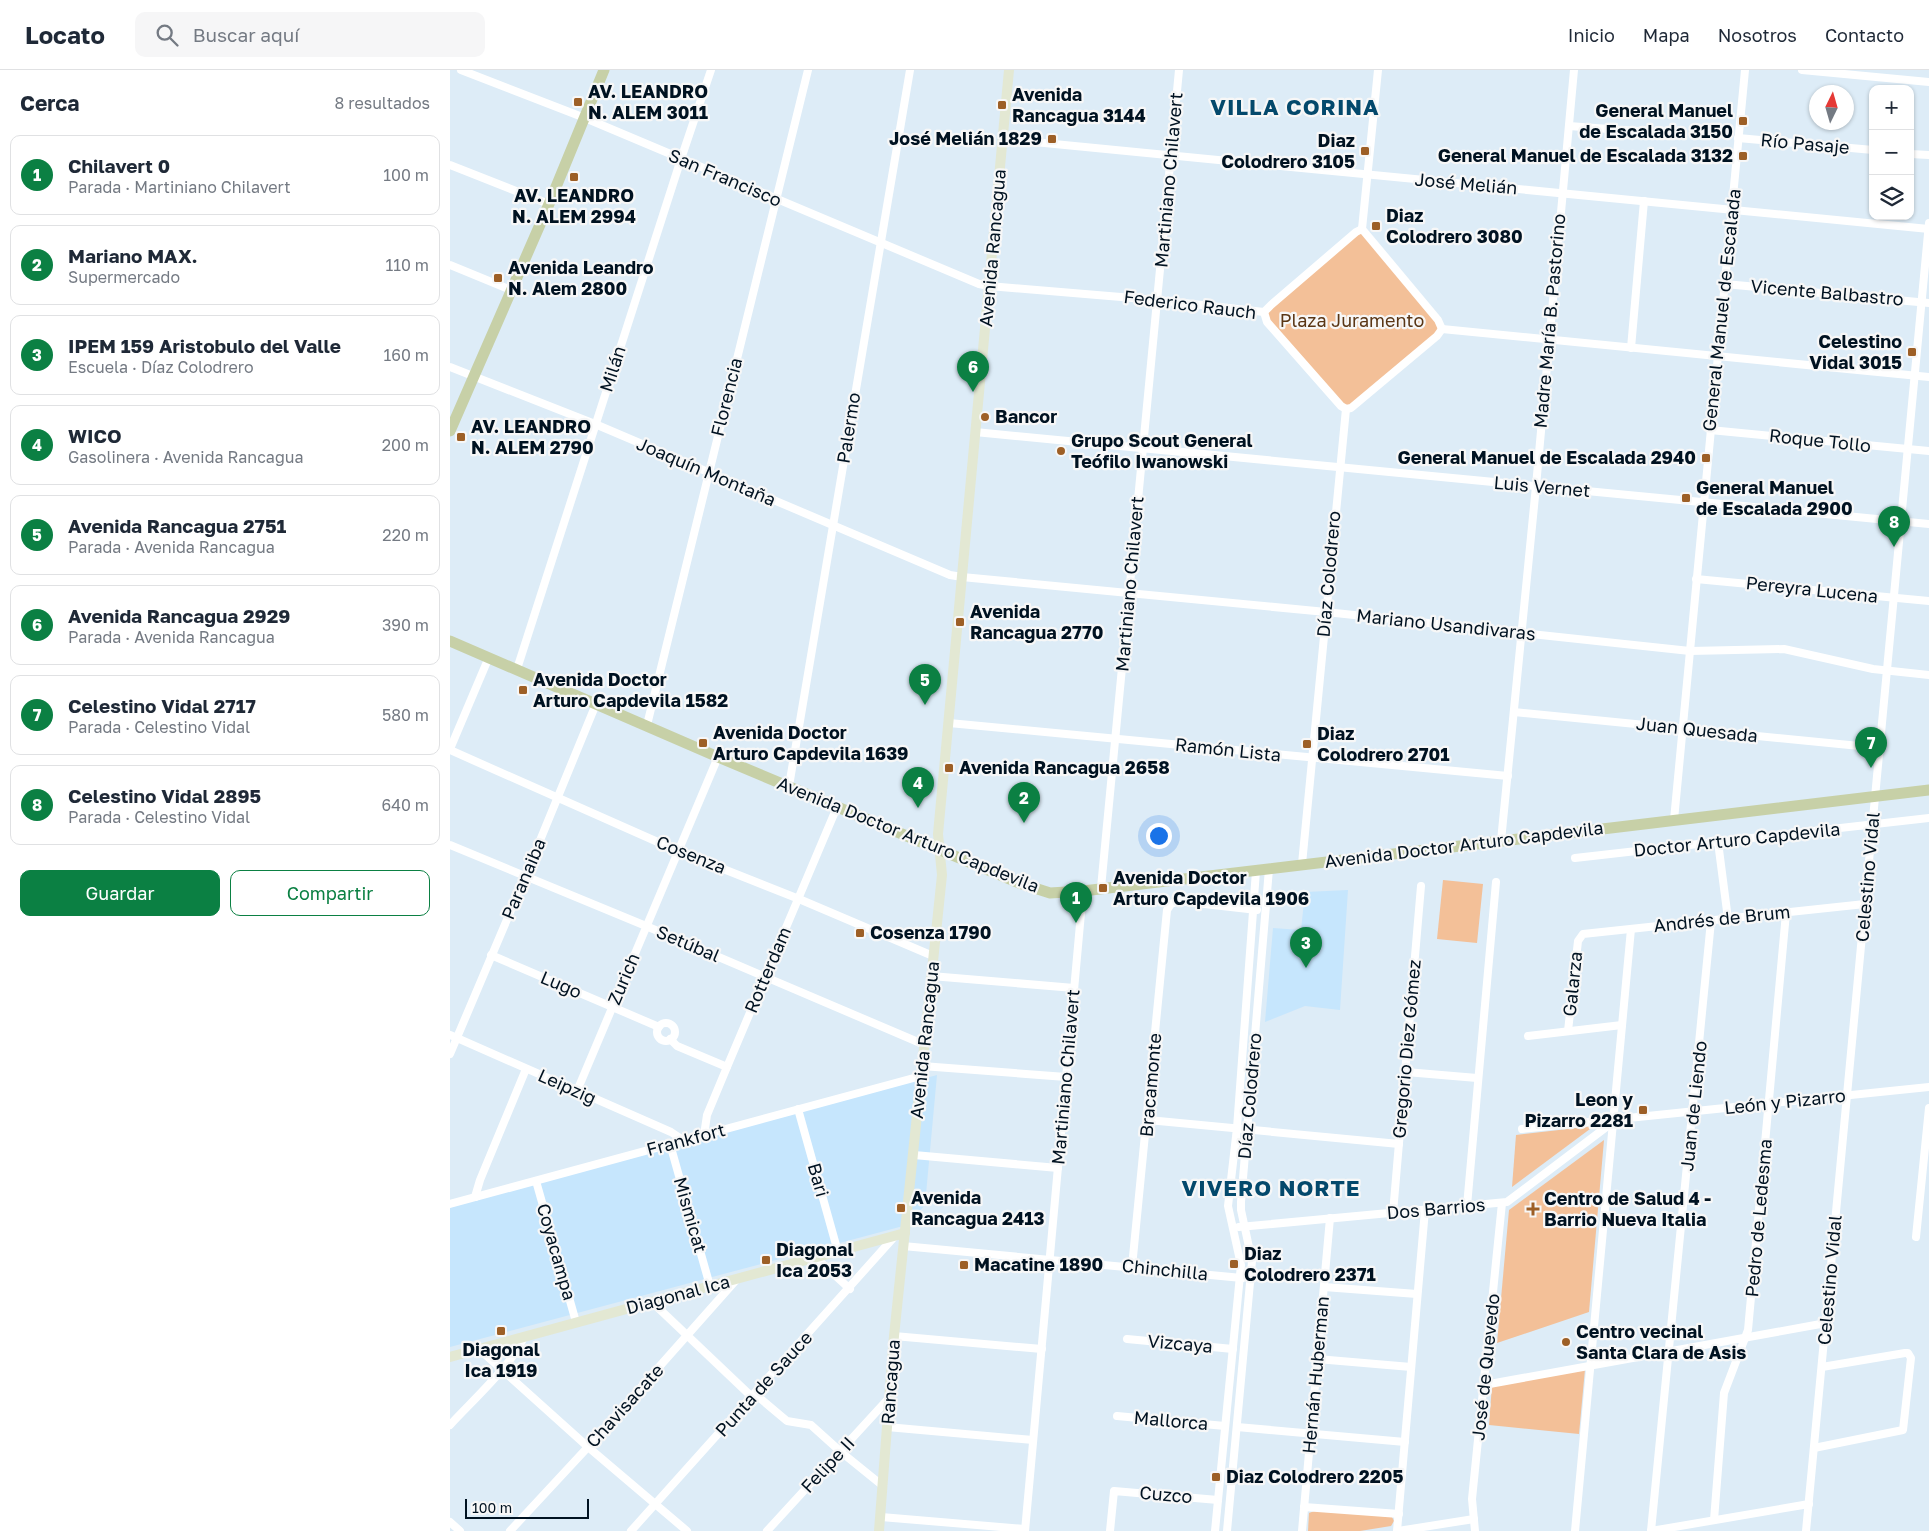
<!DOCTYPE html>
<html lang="es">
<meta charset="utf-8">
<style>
:root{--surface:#fff;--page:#f6f6f7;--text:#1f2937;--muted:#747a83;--line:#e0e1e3;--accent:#0b8043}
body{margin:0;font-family:"Golos Text",sans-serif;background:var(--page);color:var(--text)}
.controls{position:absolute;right:15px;top:15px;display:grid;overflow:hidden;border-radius:10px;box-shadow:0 1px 4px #0004}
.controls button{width:45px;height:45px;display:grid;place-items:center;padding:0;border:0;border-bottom:1px solid var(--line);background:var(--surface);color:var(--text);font:25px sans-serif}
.compass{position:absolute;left:1359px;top:15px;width:45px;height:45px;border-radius:50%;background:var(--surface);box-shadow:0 1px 4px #0004;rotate:5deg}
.scale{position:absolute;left:15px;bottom:12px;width:124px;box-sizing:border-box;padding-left:5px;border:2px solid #001221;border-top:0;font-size:14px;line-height:18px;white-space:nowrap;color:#001221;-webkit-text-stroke:4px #f7f7f7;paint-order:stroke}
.you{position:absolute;left:708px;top:765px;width:18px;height:18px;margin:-12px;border:4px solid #fff;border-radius:50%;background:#1a73e8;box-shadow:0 0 0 8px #1a73e833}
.badge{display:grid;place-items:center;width:32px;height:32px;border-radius:50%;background:var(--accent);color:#fff;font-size:16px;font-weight:700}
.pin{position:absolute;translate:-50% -41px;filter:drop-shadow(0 1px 2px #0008)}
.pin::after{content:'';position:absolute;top:26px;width:18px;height:15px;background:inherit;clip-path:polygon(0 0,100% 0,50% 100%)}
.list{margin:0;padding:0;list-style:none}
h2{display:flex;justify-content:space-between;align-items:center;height:65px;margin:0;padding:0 20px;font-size:21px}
h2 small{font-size:16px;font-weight:400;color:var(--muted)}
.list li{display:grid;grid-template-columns:32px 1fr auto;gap:15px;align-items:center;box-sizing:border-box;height:80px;margin:0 10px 10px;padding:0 10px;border:1px solid var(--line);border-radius:10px}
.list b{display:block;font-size:19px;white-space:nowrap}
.list p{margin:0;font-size:16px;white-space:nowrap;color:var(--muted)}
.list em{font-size:16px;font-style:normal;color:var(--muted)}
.actions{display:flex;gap:10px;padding:15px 20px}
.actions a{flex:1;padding:11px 0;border:1px solid var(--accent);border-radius:10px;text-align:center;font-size:18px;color:var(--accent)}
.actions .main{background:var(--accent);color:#fff}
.icon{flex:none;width:28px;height:28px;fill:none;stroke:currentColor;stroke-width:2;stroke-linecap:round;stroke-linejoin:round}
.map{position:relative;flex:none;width:1479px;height:1461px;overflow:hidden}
header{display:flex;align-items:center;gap:30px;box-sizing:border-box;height:70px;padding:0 25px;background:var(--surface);border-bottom:1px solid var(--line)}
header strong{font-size:24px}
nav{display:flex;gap:28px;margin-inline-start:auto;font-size:18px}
.search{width:350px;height:45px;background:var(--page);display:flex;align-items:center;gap:12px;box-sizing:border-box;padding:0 18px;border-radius:10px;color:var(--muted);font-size:19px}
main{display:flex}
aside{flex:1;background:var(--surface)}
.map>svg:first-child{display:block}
.built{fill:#c6e6fd}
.green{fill:#f3c098}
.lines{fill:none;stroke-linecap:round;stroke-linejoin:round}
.minor{stroke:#fff;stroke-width:8}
.secondary{stroke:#e3e8d3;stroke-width:10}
.primary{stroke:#c7d0a7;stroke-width:11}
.poi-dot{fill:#9d5f26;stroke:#f7f7f7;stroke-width:2}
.labels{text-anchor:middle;stroke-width:4.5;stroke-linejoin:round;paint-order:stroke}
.poi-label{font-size:18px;font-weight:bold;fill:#001221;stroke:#f7f7f7;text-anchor:start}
.street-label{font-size:18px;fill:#001221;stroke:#f7f7f7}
.park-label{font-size:18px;fill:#5a3615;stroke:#f7f7f7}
.district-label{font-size:22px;font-weight:bold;letter-spacing:1px;fill:#04496c;stroke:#f7f7f7}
</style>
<header>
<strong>Locato</strong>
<div class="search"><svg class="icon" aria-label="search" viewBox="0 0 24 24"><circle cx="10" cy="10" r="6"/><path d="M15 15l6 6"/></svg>Buscar aquí</div>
<nav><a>Inicio</a><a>Mapa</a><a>Nosotros</a><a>Contacto</a></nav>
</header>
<main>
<aside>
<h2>Cerca<small>8 resultados</small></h2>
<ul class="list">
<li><span class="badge">1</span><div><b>Chilavert 0</b><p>Parada · Martiniano Chilavert</p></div><em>100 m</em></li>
<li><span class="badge">2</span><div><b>Mariano MAX.</b><p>Supermercado</p></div><em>110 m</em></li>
<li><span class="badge">3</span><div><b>IPEM 159 Aristobulo del Valle</b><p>Escuela · Díaz Colodrero</p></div><em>160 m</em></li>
<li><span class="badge">4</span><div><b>WICO</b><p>Gasolinera · Avenida Rancagua</p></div><em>200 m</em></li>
<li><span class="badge">5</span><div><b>Avenida Rancagua 2751</b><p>Parada · Avenida Rancagua</p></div><em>220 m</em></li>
<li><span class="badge">6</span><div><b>Avenida Rancagua 2929</b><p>Parada · Avenida Rancagua</p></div><em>390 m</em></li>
<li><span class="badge">7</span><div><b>Celestino Vidal 2717</b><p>Parada · Celestino Vidal</p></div><em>580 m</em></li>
<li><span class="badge">8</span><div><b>Celestino Vidal 2895</b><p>Parada · Celestino Vidal</p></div><em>640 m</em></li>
</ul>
<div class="actions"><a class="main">Guardar</a><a>Compartir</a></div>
</aside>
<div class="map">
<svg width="1479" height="1461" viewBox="0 0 1479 1461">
<rect width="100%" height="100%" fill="#ddecf7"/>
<g class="built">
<polygon points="898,820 890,940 855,936 815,952 823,858 851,860 855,822"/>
<polygon points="487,1005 475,1135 457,1155 0,1277 0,1137"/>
</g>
<g class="green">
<polygon points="912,159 992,259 896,339 817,252 814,242"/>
<polygon points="993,810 1033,814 1027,873 987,869"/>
<polygon points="1144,1056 1062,1117 1066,1065"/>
<polygon points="1154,1070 1139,1242 1047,1273 1059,1140"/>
<polygon points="1135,1299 1129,1364 1039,1355 1042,1315"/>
<polygon points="867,1440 942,1447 944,1451 941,1456 910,1461 858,1461 859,1443"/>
</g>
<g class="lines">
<g class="minor">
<polyline points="11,0 135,48 529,214 539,216 707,230 814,242"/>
<polyline points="1352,0 1479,12"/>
<polyline points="1119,56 1198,62"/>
<polyline points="1288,68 1423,80"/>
<polyline points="553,69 1479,159"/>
<polyline points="1460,84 1479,85"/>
<polyline points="0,95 99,134"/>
<polyline points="912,159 928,0"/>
<polyline points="912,159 988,250 992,259"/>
<polyline points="0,195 61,220"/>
<polyline points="1275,214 1479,233"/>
<polyline points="814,242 821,235 906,162 912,159"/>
<polyline points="814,242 817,252 891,336 896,339"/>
<polyline points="992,259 1479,307"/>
<polyline points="1181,278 1194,131"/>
<polyline points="0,297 145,354 500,505 512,507 876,542 1240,581 1334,579 1423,599 1479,605"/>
<polyline points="896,339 901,338 987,266 992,259"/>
<polyline points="1260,360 1479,381"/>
<polyline points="525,362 1479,454"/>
<polyline points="1246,509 1479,531"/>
<polyline points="67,599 231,89 261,0"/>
<polyline points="1064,642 1430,678"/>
<polyline points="499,653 1058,706"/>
<polyline points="197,655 358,0"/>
<polyline points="0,679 39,587"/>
<polyline points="0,680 228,781 349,829 483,886"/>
<polyline points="339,716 460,0"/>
<polyline points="1224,750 1295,0"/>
<polyline points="1051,771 1086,416 1124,0"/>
<polyline points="1268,772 1278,849"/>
<polyline points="0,775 196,856 475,975"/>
<polyline points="1125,788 1479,748"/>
<polyline points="852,794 896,339"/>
<polyline points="651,818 729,0"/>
<polyline points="41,885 209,957"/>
<polyline points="481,906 624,918"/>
<circle cx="216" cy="962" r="9"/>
<polyline points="1118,961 1128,871 1133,864 1415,834"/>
<polyline points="0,965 221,1062 233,1070"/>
<polyline points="1078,966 1172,955"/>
<polyline points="220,969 227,976 277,997"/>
<polyline points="0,984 75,807 146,634"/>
<polyline points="472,996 616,1007"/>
<polyline points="956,1002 1027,1008"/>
<polyline points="127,1021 268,687"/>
<polyline points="348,1039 388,1182"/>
<polyline points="698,1050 949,1074"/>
<polyline points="1072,1059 1479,1017"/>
<polyline points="254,1065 257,1045 277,997 387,737"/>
<polyline points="220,1074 260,1216"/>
<polyline points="464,1085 608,1098"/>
<polyline points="86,1111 126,1252"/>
<polyline points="25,1127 30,1110 76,999"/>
<polyline points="0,1134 471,1006"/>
<polyline points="1017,1136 1046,812"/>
<polyline points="943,1143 971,816"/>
<polyline points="789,1157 1057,1132 1163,1052"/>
<polyline points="1466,1167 1479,1038"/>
<polyline points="453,1176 792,1208"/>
<polyline points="366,1188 400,1219"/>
<polyline points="682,1197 717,840 721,834 728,831 807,840"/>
<polyline points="874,1217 967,1224"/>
<polyline points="202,1232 302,1327"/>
<polyline points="444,1266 592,1279"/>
<polyline points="677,1269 783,1279"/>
<polyline points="29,1279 138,1377 237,1461"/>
<polyline points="867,1289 961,1297"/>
<polyline points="1034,1315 1376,1253"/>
<polyline points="305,1324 337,1351 361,1355 391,1382 433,1416"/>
<polyline points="667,1346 775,1356"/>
<path d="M0,1355c23,-25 61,-59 74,-88"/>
<polyline points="437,1357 583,1370"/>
<polyline points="787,1357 955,1372"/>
<polyline points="1364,1378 1453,1360 1461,1288 1458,1283 1455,1283 1372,1297"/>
<polyline points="854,1437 949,1444"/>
<polyline points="431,1447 575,1459"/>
<polyline points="1264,1450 1274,1323 1298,1260 1336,843"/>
<polyline points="0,1452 10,1461"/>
<polyline points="60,1461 138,1377 287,1209"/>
<polyline points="181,1461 445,1166"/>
<polyline points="317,1461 439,1328"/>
<polyline points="575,1461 633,821"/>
<polyline points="660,1461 664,1421 768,1430"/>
<polyline points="765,1461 791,1195 778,1136 787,1058 806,801"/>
<polyline points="777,1461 802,1191 791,1140 791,1132 819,799"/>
<polyline points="852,1461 880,1148"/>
<polyline points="947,1461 975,1140"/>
<polyline points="948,1461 1024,1449"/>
<polyline points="1025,1461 1022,1429 1052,1133"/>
<polyline points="1125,1461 1181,859"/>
<polyline points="1201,1461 1261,851"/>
<polyline points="1201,1461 1359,1434"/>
<polyline points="1356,1461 1479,153"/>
</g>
<g class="secondary">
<polyline points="0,1287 455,1163"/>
<polyline points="429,1461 444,1266 492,805 488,764 559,0"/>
</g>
<g class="primary">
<polyline points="0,361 99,134 154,0"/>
<polyline points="0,571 268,687 569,813 600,823 633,821 1479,720"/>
</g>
</g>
<g class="poi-dot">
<rect x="123" y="27" width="10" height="10" rx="2.5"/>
<rect x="547" y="30" width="10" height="10" rx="2.5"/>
<rect x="1288" y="46" width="10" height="10" rx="2.5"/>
<rect x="597" y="64" width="10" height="10" rx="2.5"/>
<rect x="910" y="76" width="10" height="10" rx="2.5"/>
<rect x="1288" y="81" width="10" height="10" rx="2.5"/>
<rect x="119" y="102" width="10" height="10" rx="2.5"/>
<rect x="921" y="151" width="10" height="10" rx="2.5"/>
<rect x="43" y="203" width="10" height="10" rx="2.5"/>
<rect x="1457" y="277" width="10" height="10" rx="2.5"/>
<circle cx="535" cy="347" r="5"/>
<rect x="6" y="362" width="10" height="10" rx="2.5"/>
<circle cx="611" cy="381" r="5"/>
<rect x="1251" y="383" width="10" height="10" rx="2.5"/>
<rect x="1231" y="423" width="10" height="10" rx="2.5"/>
<rect x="505" y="547" width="10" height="10" rx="2.5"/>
<rect x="68" y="615" width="10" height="10" rx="2.5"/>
<rect x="248" y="668" width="10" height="10" rx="2.5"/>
<rect x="852" y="669" width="10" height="10" rx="2.5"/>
<rect x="494" y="693" width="10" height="10" rx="2.5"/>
<rect x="648" y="813" width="10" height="10" rx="2.5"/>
<rect x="405" y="858" width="10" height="10" rx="2.5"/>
<rect x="1188" y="1035" width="10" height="10" rx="2.5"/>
<rect x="446" y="1133" width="10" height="10" rx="2.5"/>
<path d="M1080.5 1131.5h5v5h5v5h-5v5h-5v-5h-5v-5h5z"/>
<rect x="311" y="1185" width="10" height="10" rx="2.5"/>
<rect x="779" y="1189" width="10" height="10" rx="2.5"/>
<rect x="509" y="1190" width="10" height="10" rx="2.5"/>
<rect x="46" y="1256" width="10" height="10" rx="2.5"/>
<circle cx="1116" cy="1272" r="5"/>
<rect x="761" y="1402" width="10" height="10" rx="2.5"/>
</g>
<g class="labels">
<g class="poi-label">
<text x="138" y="28">AV. LEANDRO<tspan x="138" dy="21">N. ALEM 3011</tspan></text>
<text x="562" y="31">Avenida<tspan x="562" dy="21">Rancagua 3144</tspan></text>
<text x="1283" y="47" text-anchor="end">General Manuel<tspan x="1283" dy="21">de Escalada 3150</tspan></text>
<text x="592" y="75" text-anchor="end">José Melián 1829</text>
<text x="905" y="77" text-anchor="end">Diaz<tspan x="905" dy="21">Colodrero 3105</tspan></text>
<text x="1283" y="92" text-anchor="end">General Manuel de Escalada 3132</text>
<text x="124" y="132" text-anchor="middle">AV. LEANDRO<tspan x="124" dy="21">N. ALEM 2994</tspan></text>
<text x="936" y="152">Diaz<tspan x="936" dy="21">Colodrero 3080</tspan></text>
<text x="58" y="204">Avenida Leandro<tspan x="58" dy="21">N. Alem 2800</tspan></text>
<text x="1452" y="278" text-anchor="end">Celestino<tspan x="1452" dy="21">Vidal 3015</tspan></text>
<text x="545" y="353">Bancor</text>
<text x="21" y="363">AV. LEANDRO<tspan x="21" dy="21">N. ALEM 2790</tspan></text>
<text x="621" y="377">Grupo Scout General<tspan x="621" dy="21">Teófilo Iwanowski</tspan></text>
<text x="1246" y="394" text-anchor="end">General Manuel de Escalada 2940</text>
<text x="1246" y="424">General Manuel<tspan x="1246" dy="21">de Escalada 2900</tspan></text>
<text x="520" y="548">Avenida<tspan x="520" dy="21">Rancagua 2770</tspan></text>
<text x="83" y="616">Avenida Doctor<tspan x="83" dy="21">Arturo Capdevila 1582</tspan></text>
<text x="263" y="669">Avenida Doctor<tspan x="263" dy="21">Arturo Capdevila 1639</tspan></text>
<text x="867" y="670">Diaz<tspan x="867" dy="21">Colodrero 2701</tspan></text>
<text x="509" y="704">Avenida Rancagua 2658</text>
<text x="663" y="814">Avenida Doctor<tspan x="663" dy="21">Arturo Capdevila 1906</tspan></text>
<text x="420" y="869">Cosenza 1790</text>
<text x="1183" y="1036" text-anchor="end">Leon y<tspan x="1183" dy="21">Pizarro 2281</tspan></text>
<text x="461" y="1134">Avenida<tspan x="461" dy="21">Rancagua 2413</tspan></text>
<text x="1094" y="1135">Centro de Salud 4 -<tspan x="1094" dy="21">Barrio Nueva Italia</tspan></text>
<text x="326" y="1186">Diagonal<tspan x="326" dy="21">Ica 2053</tspan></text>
<text x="794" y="1190">Diaz<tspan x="794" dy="21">Colodrero 2371</tspan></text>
<text x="524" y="1201">Macatine 1890</text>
<text x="1126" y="1268">Centro vecinal<tspan x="1126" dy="21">Santa Clara de Asis</tspan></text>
<text x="51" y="1286" text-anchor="middle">Diagonal<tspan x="51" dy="21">Ica 1919</tspan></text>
<text x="776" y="1413">Diaz Colodrero 2205</text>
</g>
<g class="street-label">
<text transform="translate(1355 74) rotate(5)" y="6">Río Pasaje</text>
<text transform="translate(275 108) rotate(23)" y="6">San Francisco</text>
<text transform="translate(719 110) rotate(-85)" y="6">Martiniano Chilavert</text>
<text transform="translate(1016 114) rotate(5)" y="6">José Melián</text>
<text transform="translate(543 178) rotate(-85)" y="6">Avenida Rancagua</text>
<text transform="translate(1377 223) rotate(5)" y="6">Vicente Balbastro</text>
<text transform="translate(740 235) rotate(7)" y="6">Federico Rauch</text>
<text transform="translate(1272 240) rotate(-84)" y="6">General Manuel de Escalada</text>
<text transform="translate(1100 251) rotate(-85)" y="6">Madre María B. Pastorino</text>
<text transform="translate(163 299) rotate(-72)" y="6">Milán</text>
<text transform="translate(277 327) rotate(-76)" y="6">Florencia</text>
<text transform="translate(399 358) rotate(-81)" y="6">Palermo</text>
<text transform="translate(1370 371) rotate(6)" y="6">Roque Tollo</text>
<text transform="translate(256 402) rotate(23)" y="6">Joaquín Montaña</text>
<text transform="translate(1092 417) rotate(5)" y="6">Luis Vernet</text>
<text transform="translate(879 504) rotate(-85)" y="6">Díaz Colodrero</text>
<text transform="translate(680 514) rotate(-85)" y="6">Martiniano Chilavert</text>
<text transform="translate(1362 520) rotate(6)" y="6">Pereyra Lucena</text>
<text transform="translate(996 555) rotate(6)" y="6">Mariano Usandivaras</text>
<text transform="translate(1247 660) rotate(6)" y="6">Juan Quesada</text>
<text transform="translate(778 680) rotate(6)" y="6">Ramón Lista</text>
<text transform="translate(458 765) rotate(22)" y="6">Avenida Doctor Arturo Capdevila</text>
<text transform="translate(1287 770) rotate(-6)" y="6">Doctor Arturo Capdevila</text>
<text transform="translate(1014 775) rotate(-7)" y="6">Avenida Doctor Arturo Capdevila</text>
<text transform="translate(241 785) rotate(22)" y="6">Cosenza</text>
<text transform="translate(1418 807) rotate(-85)" y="6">Celestino Vidal</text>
<text transform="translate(74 809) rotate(-67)" y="6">Paranaiba</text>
<text transform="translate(1272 849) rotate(-6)" y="6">Andrés de Brum</text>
<text transform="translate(238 874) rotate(23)" y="6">Setúbal</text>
<text transform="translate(318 900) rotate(-67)" y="6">Rotterdam</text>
<text transform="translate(174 909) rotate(-67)" y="6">Zurich</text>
<text transform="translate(1123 914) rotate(-84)" y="6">Galarza</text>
<text transform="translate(111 915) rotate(23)" y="6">Lugo</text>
<text transform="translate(475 970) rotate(-84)" y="6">Avenida Rancagua</text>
<text transform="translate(957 979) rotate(-85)" y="6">Gregorio Diez Gómez</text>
<text transform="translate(616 1007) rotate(-85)" y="6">Martiniano Chilavert</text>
<text transform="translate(701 1015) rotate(-85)" y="6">Bracamonte</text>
<text transform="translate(117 1017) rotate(24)" y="6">Leipzig</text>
<text transform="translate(800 1026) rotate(-85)" y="6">Díaz Colodrero</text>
<text transform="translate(1335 1032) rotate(-6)" y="6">León y Pizarro</text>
<text transform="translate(1244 1036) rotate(-84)" y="6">Juan de Liendo</text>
<text transform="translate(236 1070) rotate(-15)" y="6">Frankfort</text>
<text transform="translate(368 1110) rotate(74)" y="6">Bari</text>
<text transform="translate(986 1139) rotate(-5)" y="6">Dos Barrios</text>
<text transform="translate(240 1145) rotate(74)" y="6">Mismicat</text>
<text transform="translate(1309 1148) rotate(-85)" y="6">Pedro de Ledesma</text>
<text transform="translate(106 1182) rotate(74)" y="6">Coyacampa</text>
<text transform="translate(715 1200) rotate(6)" y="6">Chinchilla</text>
<text transform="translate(1380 1210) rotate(-85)" y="6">Celestino Vidal</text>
<text transform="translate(228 1225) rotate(-15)" y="6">Diagonal Ica</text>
<text transform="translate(730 1274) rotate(5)" y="6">Vizcaya</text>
<text transform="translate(1036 1297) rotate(-84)" y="6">José de Quevedo</text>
<text transform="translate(866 1305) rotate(-85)" y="6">Hernán Huberman</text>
<text transform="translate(441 1312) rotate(-86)" y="6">Rancagua</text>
<text transform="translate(314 1314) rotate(-48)" y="6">Punta de Sauce</text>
<text transform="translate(175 1336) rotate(-48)" y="6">Chavisacate</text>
<text transform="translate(721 1351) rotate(5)" y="6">Mallorca</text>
<text transform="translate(378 1395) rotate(-47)" y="6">Felipe II</text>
<text transform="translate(716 1425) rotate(5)" y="6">Cuzco</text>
</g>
<g class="park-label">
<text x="902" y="257">Plaza Juramento</text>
</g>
<g class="district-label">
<text x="845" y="45">VILLA CORINA</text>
<text x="821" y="1126">VIVERO NORTE</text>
</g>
</g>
</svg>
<div class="controls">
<button>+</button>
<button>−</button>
<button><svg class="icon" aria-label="layers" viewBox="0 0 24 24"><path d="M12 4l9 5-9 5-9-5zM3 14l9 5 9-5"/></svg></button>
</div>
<svg class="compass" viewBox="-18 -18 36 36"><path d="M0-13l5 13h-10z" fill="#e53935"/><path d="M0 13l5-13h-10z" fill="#747a83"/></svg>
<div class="scale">100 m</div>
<div class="you"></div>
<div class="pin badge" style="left:626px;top:853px">1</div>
<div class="pin badge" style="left:574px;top:753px">2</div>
<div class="pin badge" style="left:856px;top:898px">3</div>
<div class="pin badge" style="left:468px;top:738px">4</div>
<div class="pin badge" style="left:475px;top:635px">5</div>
<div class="pin badge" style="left:523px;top:322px">6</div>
<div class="pin badge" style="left:1421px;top:698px">7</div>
<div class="pin badge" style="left:1444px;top:477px">8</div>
</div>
</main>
